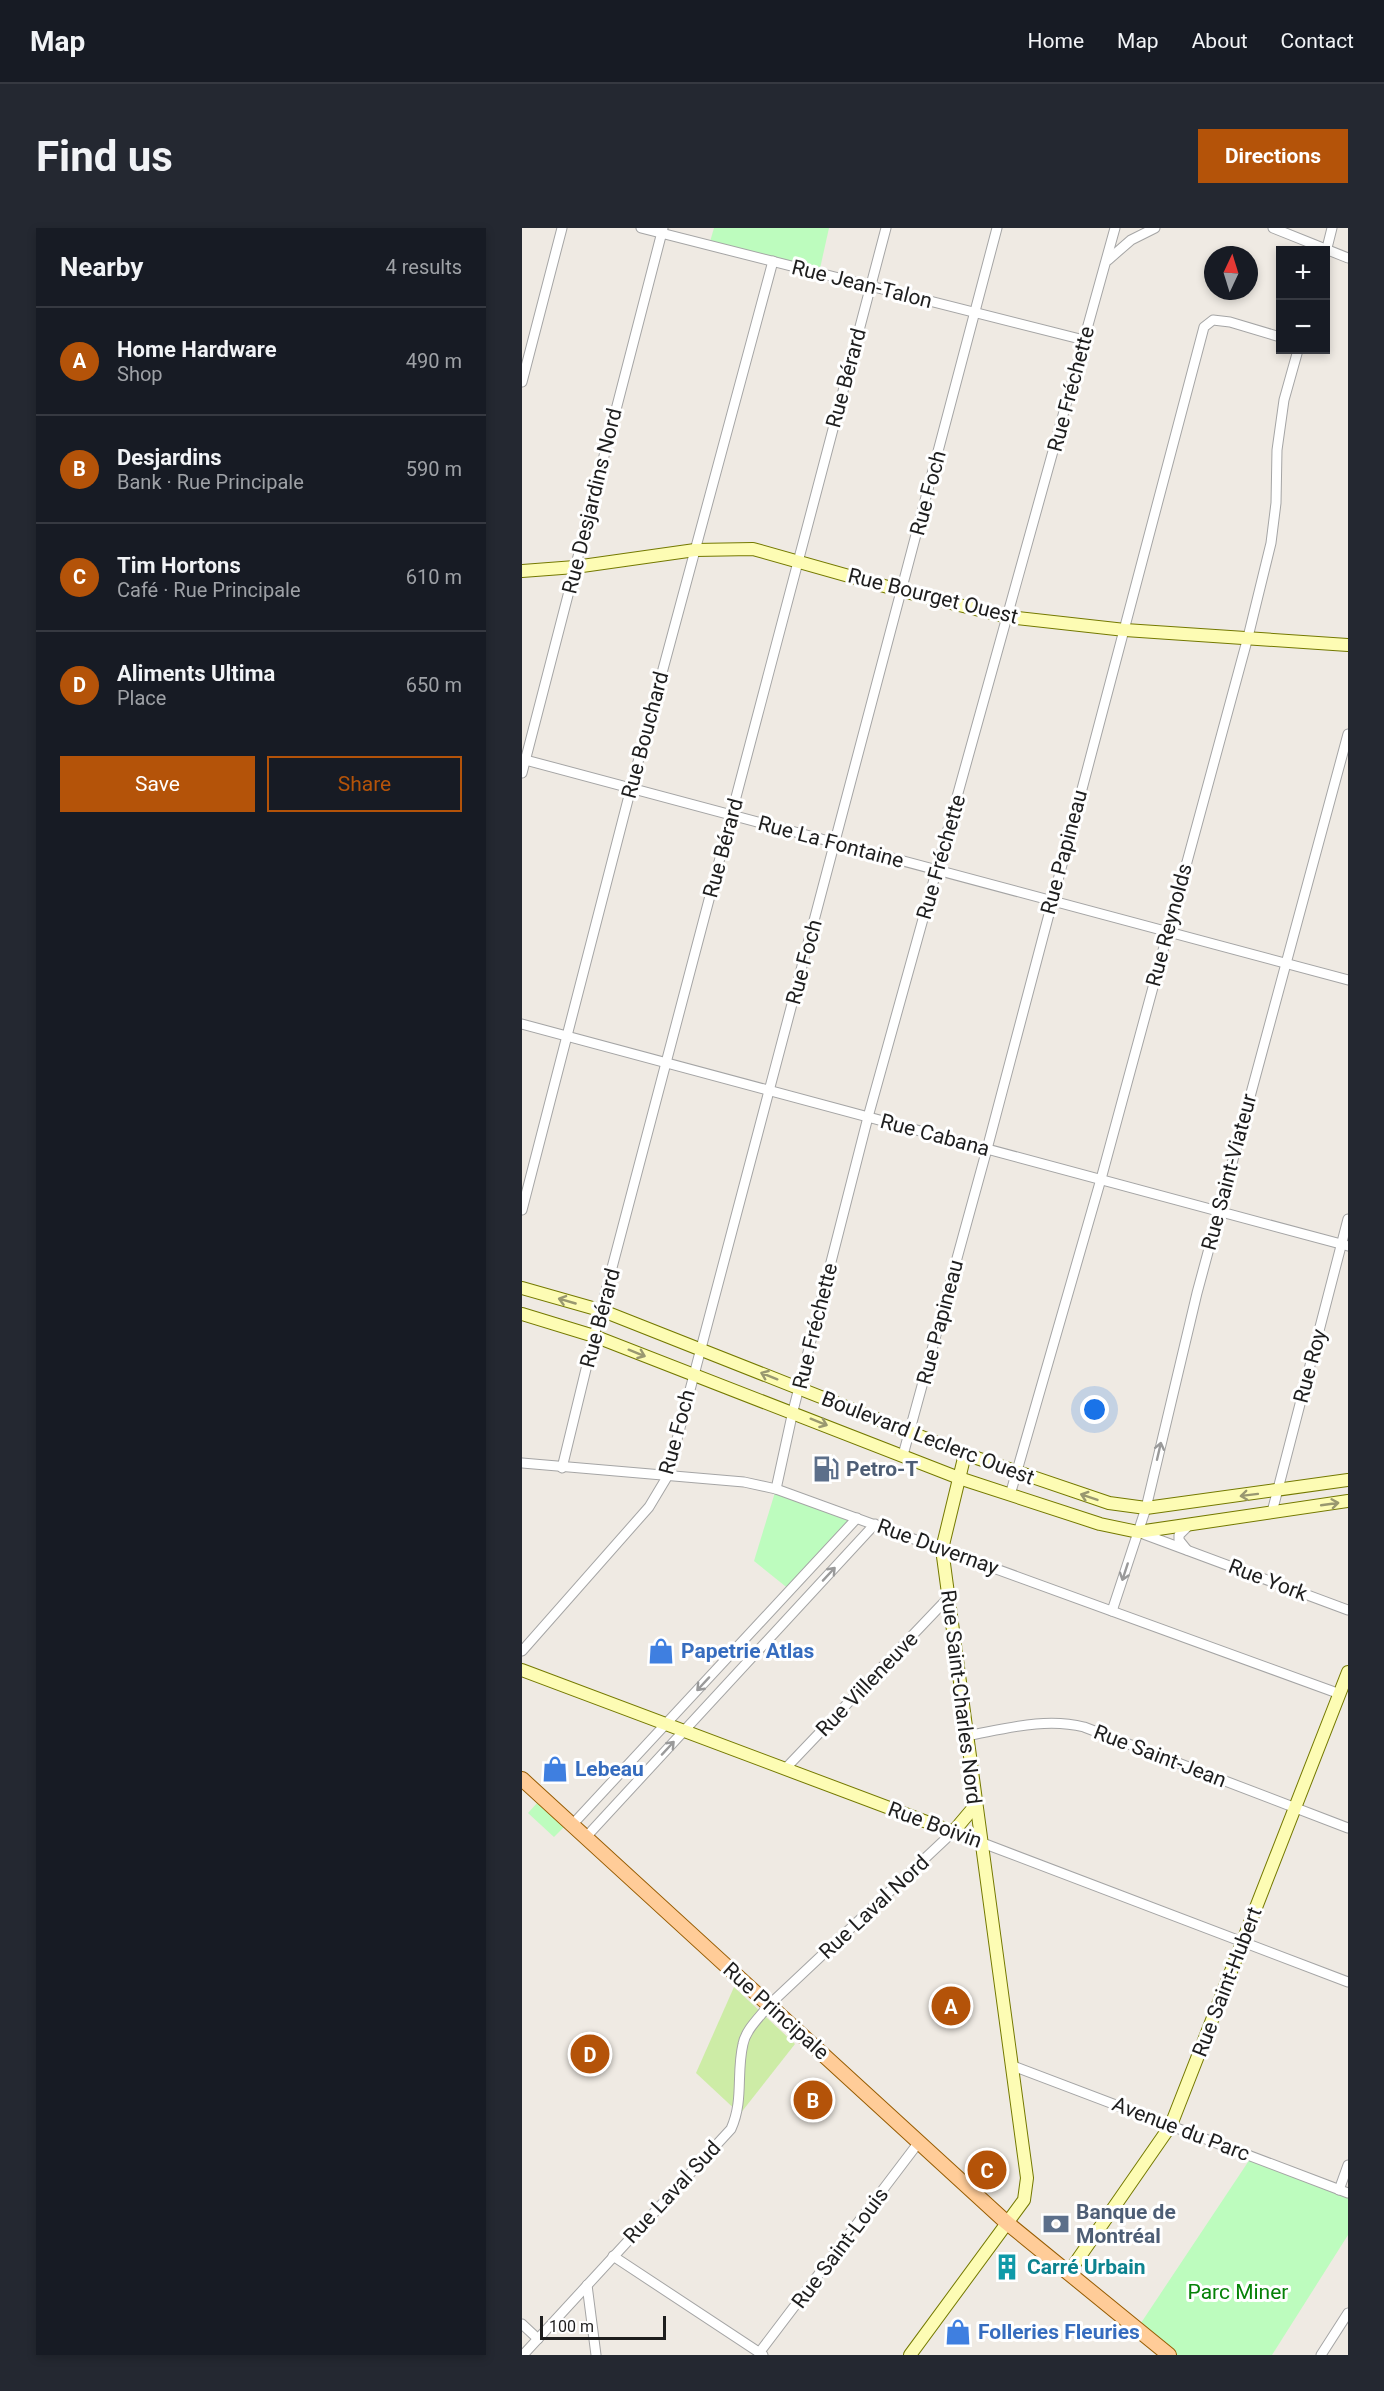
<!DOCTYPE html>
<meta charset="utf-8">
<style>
:root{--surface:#171b24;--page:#242831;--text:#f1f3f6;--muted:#9ea1a6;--line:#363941;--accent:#b45309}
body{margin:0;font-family:Roboto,sans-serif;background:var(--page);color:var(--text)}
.controls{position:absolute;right:18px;top:18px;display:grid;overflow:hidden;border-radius:0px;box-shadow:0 3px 9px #0003}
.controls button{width:54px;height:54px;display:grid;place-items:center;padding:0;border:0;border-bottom:2px solid var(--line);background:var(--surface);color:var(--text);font:30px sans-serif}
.compass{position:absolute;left:682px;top:18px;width:54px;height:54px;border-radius:50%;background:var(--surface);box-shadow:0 3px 9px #0003;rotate:4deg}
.scale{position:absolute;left:18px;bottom:15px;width:126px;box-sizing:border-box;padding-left:6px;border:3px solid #1e1e1e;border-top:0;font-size:16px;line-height:21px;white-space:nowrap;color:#1e1e1e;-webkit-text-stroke:4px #fff;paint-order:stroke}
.you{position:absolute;left:573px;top:1182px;width:21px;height:21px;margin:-15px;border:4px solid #fff;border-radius:50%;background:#1a73e8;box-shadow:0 0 0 9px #1a73e833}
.badge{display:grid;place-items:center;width:39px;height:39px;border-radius:50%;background:var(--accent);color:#fff;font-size:20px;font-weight:700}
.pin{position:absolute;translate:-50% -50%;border:3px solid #fff;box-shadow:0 2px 6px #0006}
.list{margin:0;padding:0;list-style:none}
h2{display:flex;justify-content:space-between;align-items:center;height:78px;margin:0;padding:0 24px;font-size:26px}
h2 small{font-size:20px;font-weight:400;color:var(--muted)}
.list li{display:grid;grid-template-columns:39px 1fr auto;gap:18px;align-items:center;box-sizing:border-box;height:108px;padding:0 24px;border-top:2px solid var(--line)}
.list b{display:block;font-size:22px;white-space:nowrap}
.list p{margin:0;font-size:20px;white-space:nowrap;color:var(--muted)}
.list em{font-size:20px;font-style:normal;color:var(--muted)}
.actions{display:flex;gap:12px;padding:18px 24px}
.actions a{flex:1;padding:14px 0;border:2px solid var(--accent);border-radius:0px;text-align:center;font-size:21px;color:var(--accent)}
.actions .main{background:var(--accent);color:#fff}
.map{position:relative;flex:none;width:826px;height:2127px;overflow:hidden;border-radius:0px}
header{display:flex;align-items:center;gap:36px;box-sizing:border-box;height:84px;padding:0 30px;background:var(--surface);border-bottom:2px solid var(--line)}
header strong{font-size:28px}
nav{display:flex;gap:33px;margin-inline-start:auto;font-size:21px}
.intro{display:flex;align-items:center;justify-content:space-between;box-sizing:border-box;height:144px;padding:0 36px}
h1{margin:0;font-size:42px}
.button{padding:15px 27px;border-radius:0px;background:var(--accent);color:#fff;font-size:21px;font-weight:700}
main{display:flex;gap:36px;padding:0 36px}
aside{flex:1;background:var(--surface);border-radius:0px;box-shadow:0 3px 9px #0003}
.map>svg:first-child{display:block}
.grass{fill:#cdeca6}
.park{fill:#bdfcbe}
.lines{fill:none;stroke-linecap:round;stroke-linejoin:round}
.street-casing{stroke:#a5a5a5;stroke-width:11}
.secondary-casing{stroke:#747900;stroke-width:14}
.primary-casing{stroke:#975c00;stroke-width:16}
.street{stroke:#fff;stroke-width:9}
.secondary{stroke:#fdfcb4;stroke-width:12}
.primary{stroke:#ffcc98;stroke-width:14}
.oneway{stroke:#999870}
.oneway2{stroke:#9a9a9a}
.labels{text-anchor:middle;stroke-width:6;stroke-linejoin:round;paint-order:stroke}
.street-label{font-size:21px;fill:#1e1e1e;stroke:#fff}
.service-label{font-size:21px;font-weight:bold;fill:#4e5e75;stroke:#fff;text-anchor:start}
.shop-label{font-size:21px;font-weight:bold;fill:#366cbe;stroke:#fff;text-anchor:start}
.culture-label{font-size:21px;font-weight:bold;fill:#0d838f;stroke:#fff;text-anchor:start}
.park-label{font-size:21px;fill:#068208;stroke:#fff}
</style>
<header>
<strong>Map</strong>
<nav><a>Home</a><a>Map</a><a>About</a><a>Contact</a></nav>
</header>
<div class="intro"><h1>Find us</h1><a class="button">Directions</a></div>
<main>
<aside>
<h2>Nearby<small>4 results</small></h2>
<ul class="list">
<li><span class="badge">A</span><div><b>Home Hardware</b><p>Shop</p></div><em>490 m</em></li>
<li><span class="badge">B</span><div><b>Desjardins</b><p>Bank · Rue Principale</p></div><em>590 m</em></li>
<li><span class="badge">C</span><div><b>Tim Hortons</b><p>Café · Rue Principale</p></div><em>610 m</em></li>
<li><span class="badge">D</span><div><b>Aliments Ultima</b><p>Place</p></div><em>650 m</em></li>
</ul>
<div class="actions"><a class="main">Save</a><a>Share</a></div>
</aside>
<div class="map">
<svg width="826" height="2127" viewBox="0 0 826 2127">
<rect width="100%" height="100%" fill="#efeae3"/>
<polygon class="grass" points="212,1759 273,1816 218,1886 174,1845"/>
<g class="park">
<polygon points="192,0 307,0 297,45 187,17"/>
<polygon points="254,1261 335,1290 268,1362 232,1333"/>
<polygon points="16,1574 43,1598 32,1609 6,1585"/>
<polygon points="728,1931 826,1966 826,2007 750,2127 647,2127 615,2101"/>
</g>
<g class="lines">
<g class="street-casing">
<g id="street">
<polyline points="119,0 562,112"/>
<polyline points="751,0 826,30"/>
<polyline points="804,24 810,0"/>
<polyline points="586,32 609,12 633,0"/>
<polyline points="0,154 40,0"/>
<polyline points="0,531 826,752"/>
<polyline points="0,545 141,0"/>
<polyline points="0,796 826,1018"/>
<polyline points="0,982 109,560 251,33"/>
<polyline points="381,1227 465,921 682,99 691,92 708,94 758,109"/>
<polyline points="0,1235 222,1254 254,1261 818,1466"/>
<polyline points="40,1240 72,1108 364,0"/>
<polyline points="254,1261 271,1183 346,889 593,0"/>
<polyline points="488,1267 579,951 726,409 749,315 754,275 755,222 762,172 776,122"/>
<polyline points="750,1284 826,991"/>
<polyline points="616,1304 826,1382"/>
<polyline points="665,1322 657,1312 657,1307 667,1297"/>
<polyline points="590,1383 624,1280 675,1065 826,506"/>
<polyline points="0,1423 127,1279 145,1249 475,0"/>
<path d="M444,1508c39,-7 79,-19 118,-9l264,101"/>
<polyline points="263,1541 426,1370"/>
<polyline points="50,1597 335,1290"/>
<polyline points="64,1609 353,1296"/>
<polyline points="458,1614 826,1754"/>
<polyline points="491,1838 826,1965"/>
<polyline points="817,1962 826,1937"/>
<polyline points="91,2028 241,2127"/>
<polyline points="65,2057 74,2127"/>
<polyline points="0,2096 16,2111"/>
<polyline points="237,2125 397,1914"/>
<path d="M1,2127l208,-226c13,-29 5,-55 12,-85 3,-15 17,-27 26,-39l184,-173"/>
<polyline points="799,2127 826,2085"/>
</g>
</g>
<g class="secondary-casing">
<g id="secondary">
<polyline points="0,343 53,339 173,322 231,321 380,363 486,389 603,402 826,417"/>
<polyline points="0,1060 81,1083 443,1226 587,1275 624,1280 826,1252"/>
<polyline points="0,1086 72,1108 437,1250 578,1296 616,1304 826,1273"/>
<polyline points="0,1442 458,1614"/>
<polyline points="431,1604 453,1578"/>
<polyline points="547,2044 649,1897 826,1444"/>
<polyline points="388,2127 502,1972 505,1950 420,1321 443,1226"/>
</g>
</g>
<g class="primary-casing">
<polyline id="primary" points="0,1551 484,1994 647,2127"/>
</g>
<use href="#street" class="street"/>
<use href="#secondary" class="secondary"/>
<use href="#primary" class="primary"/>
</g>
<defs><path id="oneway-shaft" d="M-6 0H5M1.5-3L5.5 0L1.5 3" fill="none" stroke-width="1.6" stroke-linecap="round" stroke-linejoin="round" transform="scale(1.5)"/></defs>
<g class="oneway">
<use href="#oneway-shaft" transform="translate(45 1073) rotate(-164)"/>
<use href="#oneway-shaft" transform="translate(115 1125) rotate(22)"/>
<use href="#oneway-shaft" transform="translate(247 1148) rotate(-158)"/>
<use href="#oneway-shaft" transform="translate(297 1194) rotate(22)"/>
<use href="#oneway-shaft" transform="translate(727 1267) rotate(173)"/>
<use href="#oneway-shaft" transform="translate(567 1269) rotate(-161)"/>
<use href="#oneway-shaft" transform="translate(808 1276) rotate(-8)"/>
</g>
<g class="oneway2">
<use href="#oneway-shaft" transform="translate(637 1223) rotate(-77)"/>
<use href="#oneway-shaft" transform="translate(603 1344) rotate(108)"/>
<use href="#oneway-shaft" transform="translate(307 1346) rotate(-47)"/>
<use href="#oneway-shaft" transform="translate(181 1456) rotate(133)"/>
<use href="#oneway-shaft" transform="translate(146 1520) rotate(-47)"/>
</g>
<defs>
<g id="fuel-bare" transform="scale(2.07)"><path d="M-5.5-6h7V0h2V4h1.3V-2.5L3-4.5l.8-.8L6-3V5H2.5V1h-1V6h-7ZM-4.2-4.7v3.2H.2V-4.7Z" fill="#5c6f8a" stroke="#fff" stroke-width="2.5" paint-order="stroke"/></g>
<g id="shop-bare" transform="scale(2.07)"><path d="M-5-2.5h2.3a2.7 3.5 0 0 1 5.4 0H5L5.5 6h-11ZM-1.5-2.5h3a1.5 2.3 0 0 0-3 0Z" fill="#3f7fe0" stroke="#fff" stroke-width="2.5" paint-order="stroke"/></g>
<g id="bank-bare" transform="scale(2.07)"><path d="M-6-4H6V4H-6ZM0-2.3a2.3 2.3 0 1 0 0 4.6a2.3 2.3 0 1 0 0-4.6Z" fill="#5c6f8a" stroke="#fff" stroke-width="2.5" paint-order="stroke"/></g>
<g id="building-bare" transform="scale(2.07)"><path d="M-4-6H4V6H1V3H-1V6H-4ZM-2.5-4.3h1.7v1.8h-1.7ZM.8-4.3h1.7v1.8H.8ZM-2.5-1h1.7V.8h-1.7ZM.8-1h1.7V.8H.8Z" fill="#0f9aa8" stroke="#fff" stroke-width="2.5" paint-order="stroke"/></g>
</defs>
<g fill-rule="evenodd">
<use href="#fuel-bare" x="304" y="1241"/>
<use href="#shop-bare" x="139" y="1423"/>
<use href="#shop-bare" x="33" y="1541"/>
<use href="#bank-bare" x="534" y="1996"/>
<use href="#building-bare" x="485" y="2039"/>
<use href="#shop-bare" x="436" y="2104"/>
</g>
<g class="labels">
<g class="street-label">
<text transform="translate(340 56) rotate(14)" y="7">Rue Jean-Talon</text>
<text transform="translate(324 150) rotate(-75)" y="7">Rue Bérard</text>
<text transform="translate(549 161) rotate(-75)" y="7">Rue Fréchette</text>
<text transform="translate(406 265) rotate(-75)" y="7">Rue Foch</text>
<text transform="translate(70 273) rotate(-76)" y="7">Rue Desjardins Nord</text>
<text transform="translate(411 368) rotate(14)" y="7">Rue Bourget Ouest</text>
<text transform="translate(123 507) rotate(-75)" y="7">Rue Bouchard</text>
<text transform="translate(309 614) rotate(15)" y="7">Rue La Fontaine</text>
<text transform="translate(201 620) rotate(-75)" y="7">Rue Bérard</text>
<text transform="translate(542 624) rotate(-75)" y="7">Rue Papineau</text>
<text transform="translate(419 629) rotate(-74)" y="7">Rue Fréchette</text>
<text transform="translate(647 697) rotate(-75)" y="7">Rue Reynolds</text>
<text transform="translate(282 734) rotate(-75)" y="7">Rue Foch</text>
<text transform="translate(413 907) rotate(15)" y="7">Rue Cabana</text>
<text transform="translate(707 944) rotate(-75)" y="7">Rue Saint-Viateur</text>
<text transform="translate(78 1090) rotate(-75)" y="7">Rue Bérard</text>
<text transform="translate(418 1094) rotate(-75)" y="7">Rue Papineau</text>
<text transform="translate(293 1098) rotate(-76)" y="7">Rue Fréchette</text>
<text transform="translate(788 1138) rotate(-75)" y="7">Rue Roy</text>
<text transform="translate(155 1204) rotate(-75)" y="7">Rue Foch</text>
<text transform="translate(406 1210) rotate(21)" y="7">Boulevard Leclerc Ouest</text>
<text transform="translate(416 1319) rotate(20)" y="7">Rue Duvernay</text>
<text transform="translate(746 1352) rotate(21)" y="7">Rue York</text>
<text transform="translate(345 1456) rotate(-46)" y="7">Rue Villeneuve</text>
<text transform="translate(439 1469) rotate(83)" y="7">Rue Saint-Charles Nord</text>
<text transform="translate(638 1528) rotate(21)" y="7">Rue Saint-Jean</text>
<text transform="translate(413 1597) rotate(20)" y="7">Rue Boivin</text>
<text transform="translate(352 1679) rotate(-43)" y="7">Rue Laval Nord</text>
<text transform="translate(705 1754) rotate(-69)" y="7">Rue Saint-Hubert</text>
<text transform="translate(254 1783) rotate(42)" y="7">Rue Principale</text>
<text transform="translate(659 1901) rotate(21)" y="7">Avenue du Parc</text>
<text transform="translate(150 1964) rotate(-47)" y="7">Rue Laval Sud</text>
<text transform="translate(318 2020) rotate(-53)" y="7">Rue Saint-Louis</text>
</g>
<g class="service-label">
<text x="324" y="1248">Petro-T</text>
<text x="554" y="1991">Banque de<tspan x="554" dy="24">Montréal</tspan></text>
</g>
<g class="shop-label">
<text x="159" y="1430">Papetrie Atlas</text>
<text x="53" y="1548">Lebeau</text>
<text x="456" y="2111">Folleries Fleuries</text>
</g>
<g class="culture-label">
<text x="505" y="2046">Carré Urbain</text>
</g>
<g class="park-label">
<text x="716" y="2071">Parc Miner</text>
</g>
</g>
</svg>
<div class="controls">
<button>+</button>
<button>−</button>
</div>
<svg class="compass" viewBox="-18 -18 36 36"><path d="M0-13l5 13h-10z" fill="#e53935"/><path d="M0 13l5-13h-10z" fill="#9ea1a6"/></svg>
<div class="scale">100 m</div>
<div class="you"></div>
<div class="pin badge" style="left:429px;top:1778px">A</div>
<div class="pin badge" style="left:291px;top:1872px">B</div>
<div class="pin badge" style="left:465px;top:1942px">C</div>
<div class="pin badge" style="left:68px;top:1826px">D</div>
</div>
</main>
